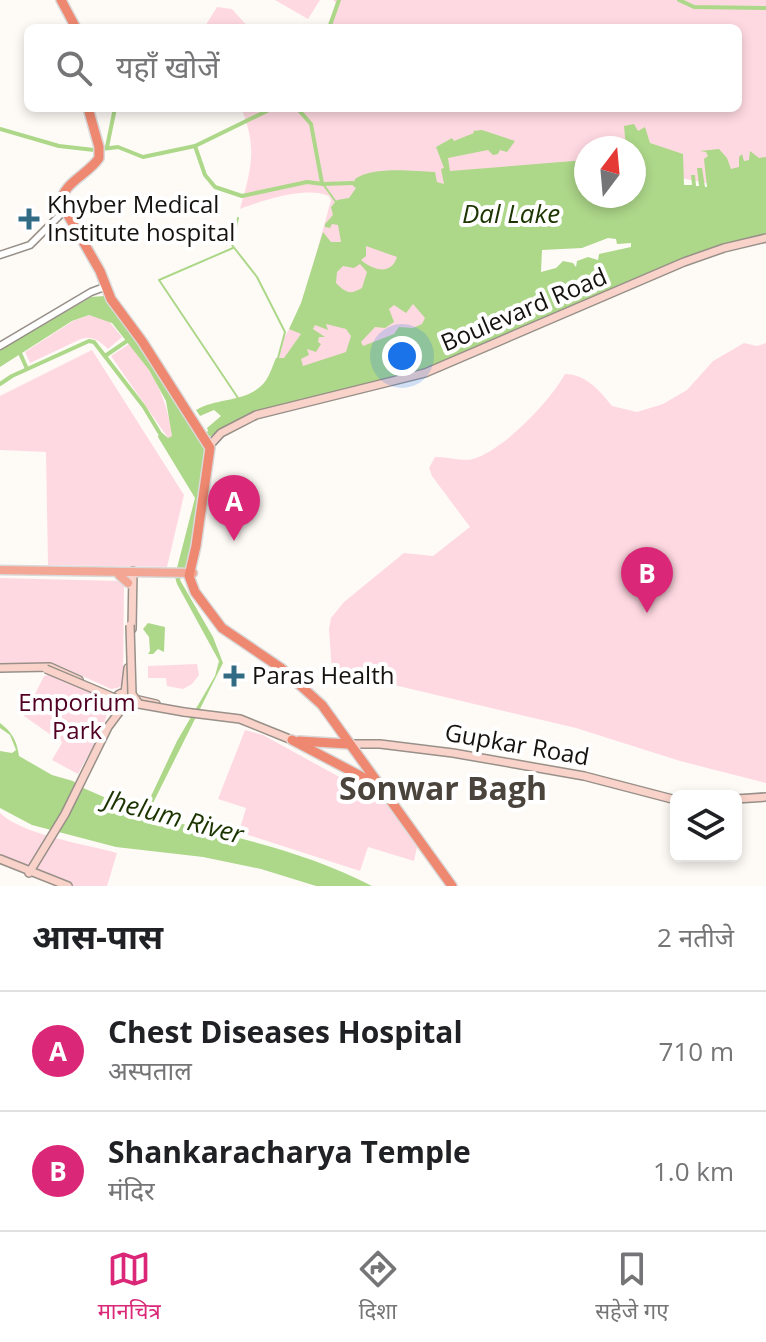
<!DOCTYPE html>
<html lang="hi">
<meta charset="utf-8">
<style>
:root{--surface:#fff;--page:#f6f6f6;--text:#202124;--muted:#757577;--line:#e0e0e0;--accent:#db2777}
body{margin:0;font-family:"Open Sans","Noto Sans Devanagari",sans-serif;background:var(--page);color:var(--text)}
.controls{position:absolute;right:24px;bottom:24px;display:grid;overflow:hidden;border-radius:12px;box-shadow:0 4px 12px #0003}
.controls button{width:72px;height:72px;display:grid;place-items:center;padding:0;border:0;border-bottom:2px solid var(--line);background:var(--surface);color:var(--text);font:40px sans-serif}
.compass{position:absolute;left:574px;top:136px;width:72px;height:72px;border-radius:50%;background:var(--surface);box-shadow:0 4px 12px #0003;rotate:16deg}
.you{position:absolute;left:402px;top:356px;width:28px;height:28px;margin:-20px;border:6px solid #fff;border-radius:50%;background:#1a73e8;box-shadow:0 0 0 12px #1a73e833}
.badge{display:grid;place-items:center;width:52px;height:52px;border-radius:50%;background:var(--accent);color:#fff;font-size:26px;font-weight:700}
.pin{position:absolute;translate:-50% -66px;filter:drop-shadow(0 2px 4px #0008)}
.pin::after{content:'';position:absolute;top:42px;width:28px;height:24px;background:inherit;clip-path:polygon(0 0,100% 0,50% 100%)}
.list{margin:0;padding:0;list-style:none}
h2{display:flex;justify-content:space-between;align-items:center;height:104px;margin:0;padding:0 32px;font-size:34px}
h2 small{font-size:26px;font-weight:400;color:var(--muted)}
.list li{display:grid;grid-template-columns:52px 1fr auto;gap:24px;align-items:center;box-sizing:border-box;height:120px;padding:0 32px;border-top:2px solid var(--line)}
.list b{display:block;font-size:30px;white-space:nowrap}
.list p{margin:0;font-size:26px;white-space:nowrap;color:var(--muted)}
.list em{font-size:26px;font-style:normal;color:var(--muted)}
.icon{flex:none;width:44px;height:44px;fill:none;stroke:currentColor;stroke-width:2;stroke-linecap:round;stroke-linejoin:round}
.map{position:relative;flex:none;width:766px;height:886px;overflow:hidden}
.search{position:absolute;background:var(--surface);box-shadow:0 4px 12px #0003;left:24px;right:24px;top:24px;height:88px;display:flex;align-items:center;gap:20px;box-sizing:border-box;padding:0 28px;border-radius:12px;color:var(--muted);font-size:30px}
.sheet{height:344px;background:var(--surface)}
nav{display:flex;justify-content:space-around;align-items:center;box-sizing:border-box;height:112px;border-top:2px solid var(--line);background:var(--surface);font-size:22px;color:var(--muted)}
nav a{display:grid;justify-items:center;gap:4px}
nav .on{color:var(--accent)}
.map>svg:first-child{display:block}
.green{fill:#ffd9e2}
.water{fill:#add789;fill-rule:evenodd}
.lines{fill:none;stroke-linecap:round;stroke-linejoin:round}
.stream{stroke:#add789;stroke-width:2}
.canal{stroke:#add789;stroke-width:4}
.tertiary-casing{stroke:#989089;stroke-width:9}
.secondary-casing{stroke:#989089;stroke-width:10}
.primary-casing{stroke:#dad9d9;stroke-width:11}
.trunk-casing{stroke:#dad9d9;stroke-width:12}
.tertiary{stroke:#fff;stroke-width:6}
.secondary{stroke:#f9d3c9;stroke-width:7}
.primary{stroke:#f3a694;stroke-width:8}
.trunk{stroke:#ef8870;stroke-width:9}
.secondary-bridge-casing{stroke:#989089;stroke-width:10;stroke-linecap:butt}
.secondary-bridge{stroke:#f9d3c9;stroke-width:7}
.poi-dot{fill:#316b84;stroke:#fff;stroke-width:3}
.labels{text-anchor:middle;stroke-width:8;stroke-linejoin:round;paint-order:stroke}
.poi-label{font-size:24px;fill:#15120f;stroke:#fff;text-anchor:start}
.street-label{font-size:24px;fill:#15120f;stroke:#fff}
.park-label{font-size:24px;fill:#510024;stroke:#fff}
.water-label{font-size:26px;font-style:italic;fill:#1c3500;stroke:#fff}
.district-label{font-size:32px;font-weight:bold;fill:#4b443d;stroke:#fff}
</style>
<div class="map">
<svg width="766" height="886" viewBox="0 0 766 886">
<rect width="100%" height="100%" fill="#fefbf7"/>
<g class="green">
<polygon points="275,0 320,0 308,19"/>
<path d="M333,0h433v168l-55,16 -77,-15v-21h-48v38l-64,40v60l-253,108 15,-56 18,-32 29,-106 -2,-4c-23,-10 -65,4 -89,13 11,-40 18,-61 1,-101h497v-80h-411l9,-25z"/>
<polygon points="217,7 232,9 249,28 204,28"/>
<path d="M89,315l19,5 14,17 -14,12c-9,-8 -14,-13 -27,-10l-51,24 -5,-11 48,-31z"/>
<path d="M744,343l13,3 9,-3v440l-86,-22 -104,-33 -186,-44 -58,-11 -3,-44 2,-11 13,-16 60,-49 29,3 37,-29 -38,-51 -3,-8 6,-11c12,-1 27,5 38,2 31,-9 77,-58 92,-85 21,0 35,17 47,32l25,6 26,-8 24,-14 26,-29z"/>
<path d="M129,344c25,28 38,55 43,92l-4,2 -57,-82z"/>
<polygon points="92,350 184,495 167,567 48,565 46,452 0,450 0,396"/>
<polygon points="0,578 119,581 124,585 123,684 118,688 111,689 60,666 0,664"/>
<polygon points="197,664 199,675 192,684 183,689 167,686 166,678 148,678 148,666"/>
<polygon points="51,674 105,699 110,705 102,730 78,774 52,760 62,743 59,736 51,735 24,716 44,676"/>
<polygon points="245,730 263,735 385,802 417,847 414,861 368,847 360,871 239,832 246,808 218,799"/>
<path d="M0,813c23,22 85,31 117,40l-10,33h-35l-72,-32z"/>
</g>
<g class="water">
<path d="M634,124l4,7 7,-4 5,16 33,11 1,31h8l-1,-10h4l1,11h3l-2,-18h5l3,19h2l-3,-28 4,-3 -2,-4 -6,-1 19,-2 8,9 4,11 8,-2v-10l3,-3 2,7 5,-1 1,-9 9,7 7,-1v78l-43,11 -294,123 -175,44 -49,26 4,11 -20,118 -6,3 -3,9 33,57 10,26 -75,150 10,5c73,18 147,33 214,68h-56l-55,-17 -58,-12 -87,-10 -84,-22 -32,-17v-57l12,2 4,-3 -6,-15 -10,-7v-5c12,9 17,18 19,33l33,19 21,6 8,6 55,24 9,-2 32,-68 38,-65 4,-15 -42,-77 -4,-14 4,-2 18,-70 -37,-61 1,-7 9,8 4,-2 -6,-35 -17,-31 -37,-47 -23,-8 -17,6 -72,46v-17l91,-53 13,-1 20,24 78,115 6,-4 -1,-3 14,-12 -7,-6 -14,6 -4,-6c20,-12 48,-8 65,-24 8,-7 11,-19 15,-28h8l17,-24 -12,-5 12,-26 22,-71 8,10h10l-3,-17 -6,-1 -2,4 -5,-1v-3l8,-9 -2,-8 6,-7 12,-2 7,-10 -3,-2 2,-7c17,-13 58,-8 80,-7l2,10 7,2 -3,-15 3,-1 -8,-21 16,-9 2,3 20,-8 -1,-2 9,-1 33,11 -8,11 -7,-2 -2,4 -5,1 -5,-5 -40,8 2,13 136,-11v36h48v-48h-11l3,-1 -2,-21zM608,238l8,1 1,5 14,-1v4l-32,7 -1,6 -10,-3 -11,4 -1,6 -3,-4 -10,-2 -7,7 -15,4 1,-22 40,-2zM366,246l31,11c-6,19 -24,13 -36,3l5,-4zM360,264l7,8 -5,16c-12,7 -16,5 -26,-5l1,-11 6,-6 11,2zM413,304l12,14 -3,6 -9,4 -14,-1 -5,7 -31,12 -2,-4 14,-15 10,1 9,-6 -5,-13 5,-4 12,8zM326,324l20,5 5,7 -5,16 -43,14 -2,-7 8,-4 -2,-6 9,3 5,-8 -3,-2 1,-5h6l-12,-8 2,-4 13,5z"/>
<polygon points="148,623 165,627 164,652 158,649 153,654 148,654 150,651 149,637 143,629"/>
</g>
<g class="lines">
<g class="stream">
<polyline points="323,184 336,202"/>
<polyline points="238,218 232,245 257,277 285,332 278,358"/>
<polyline points="233,248 159,280 238,398"/>
</g>
<g class="canal">
<polyline points="679,0 694,7 766,8"/>
<polyline points="329,28 339,0"/>
<polyline points="297,108 311,124 322,183"/>
<polyline points="0,129 59,146 94,150 118,147 143,157 195,146 273,108"/>
<polyline points="195,146 205,175 215,187 242,196 307,182 323,184 353,183"/>
<polyline points="107,147 115,108"/>
<polyline points="20,353 27,369"/>
<polyline points="105,356 130,339"/>
<polyline points="0,384 12,376 89,341 94,342 144,407 159,432"/>
</g>
<g class="tertiary-casing">
<g id="tertiary">
<polyline points="0,255 30,245 64,211"/>
<polyline points="0,346 91,292 107,286"/>
</g>
</g>
<g class="secondary-casing">
<g id="secondary">
<polyline points="209,446 221,433 256,415 425,373 684,262 724,248 766,238"/>
<polyline points="132,629 133,571"/>
<polyline points="0,668 50,667 79,680"/>
<circle cx="123" cy="700" r="7"/>
<polyline points="125,693 128,668"/>
<polyline points="130,698 156,704"/>
<polyline points="184,712 240,719 292,740"/>
<polyline points="348,744 380,744 453,753 584,776 676,800"/>
<polyline points="736,799 766,797"/>
<polyline points="0,859 68,886"/>
<polyline points="29,873 65,814 108,727 123,707"/>
</g>
</g>
<g class="primary-casing">
<g id="primary">
<polyline points="0,570 193,573"/>
<polyline points="119,575 128,583"/>
</g>
</g>
<g class="trunk-casing">
<g id="trunk">
<polyline points="61,0 76,28"/>
<path d="M88,108l11,39v11c-10,16 -37,25 -38,45l39,68 11,28 31,42 68,107 -14,98 -7,30 6,16 27,36 59,40 41,37 130,181"/>
<polyline points="292,740 374,783"/>
<polyline points="299,741 348,744"/>
</g>
</g>
<use href="#tertiary" class="tertiary"/>
<use href="#secondary" class="secondary"/>
<use href="#primary" class="primary"/>
<use href="#trunk" class="trunk"/>
<g class="secondary-bridge-casing">
<g id="secondary-bridge">
<polyline points="130,625 132,694 139,704"/>
<polyline points="46,669 122,701 184,712"/>
</g>
</g>
<use href="#secondary-bridge" class="secondary-bridge"/>
</g>
<g class="poi-dot">
<path d="M25 207h8v8h8v8h-8v8h-8v-8h-8v-8h8z"/>
<path d="M230 664h8v8h8v8h-8v8h-8v-8h-8v-8h8z"/>
</g>
<g class="labels">
<g class="poi-label">
<text x="47" y="213">Khyber Medical<tspan x="47" dy="28">Institute hospital</tspan></text>
<text x="252" y="684">Paras Health</text>
</g>
<g class="street-label">
<text transform="translate(524 310) rotate(-23)" y="8">Boulevard Road</text>
<text transform="translate(517 745) rotate(10)" y="8">Gupkar Road</text>
</g>
<g class="park-label">
<text x="77" y="711">Emporium<tspan x="77" dy="28">Park</tspan></text>
</g>
<g class="water-label">
<text x="511" y="223">Dal Lake</text>
<text transform="translate(174 817) rotate(15)" y="9">Jhelum River</text>
</g>
<g class="district-label">
<text x="443" y="800">Sonwar Bagh</text>
</g>
</g>
</svg>
<div class="controls">
<button><svg class="icon" aria-label="layers" viewBox="0 0 24 24"><path d="M12 4l9 5-9 5-9-5zM3 14l9 5 9-5"/></svg></button>
</div>
<svg class="compass" viewBox="-18 -18 36 36"><path d="M0-13l5 13h-10z" fill="#e53935"/><path d="M0 13l5-13h-10z" fill="#757577"/></svg>
<div class="you"></div>
<div class="pin badge" style="left:234px;top:541px">A</div>
<div class="pin badge" style="left:647px;top:613px">B</div>
<div class="search"><svg class="icon" aria-label="search" viewBox="0 0 24 24"><circle cx="10" cy="10" r="6"/><path d="M15 15l6 6"/></svg>यहाँ खोजें</div>
</div>
<section class="sheet">
<h2>आस-पास<small>2 नतीजे</small></h2>
<ul class="list">
<li><span class="badge">A</span><div><b>Chest Diseases Hospital</b><p>अस्पताल</p></div><em>710 m</em></li>
<li><span class="badge">B</span><div><b>Shankaracharya Temple</b><p>मंदिर</p></div><em>1.0 km</em></li>
</ul>
</section>
<nav>
<a class="on"><svg class="icon" aria-label="map" viewBox="0 0 24 24"><path d="M3 6l6-2 6 2 6-2v14l-6 2-6-2-6 2zM9 4v14M15 6v14"/></svg>मानचित्र</a>
<a><svg class="icon" aria-label="directions" viewBox="0 0 24 24"><path d="M12 3l9 9-9 9-9-9zM9 14v-3h6M13 9l2 2-2 2"/></svg>दिशा</a>
<a><svg class="icon" aria-label="saved" viewBox="0 0 24 24"><path d="M7 4h10v16l-5-4-5 4z"/></svg>सहेजे गए</a>
</nav>
